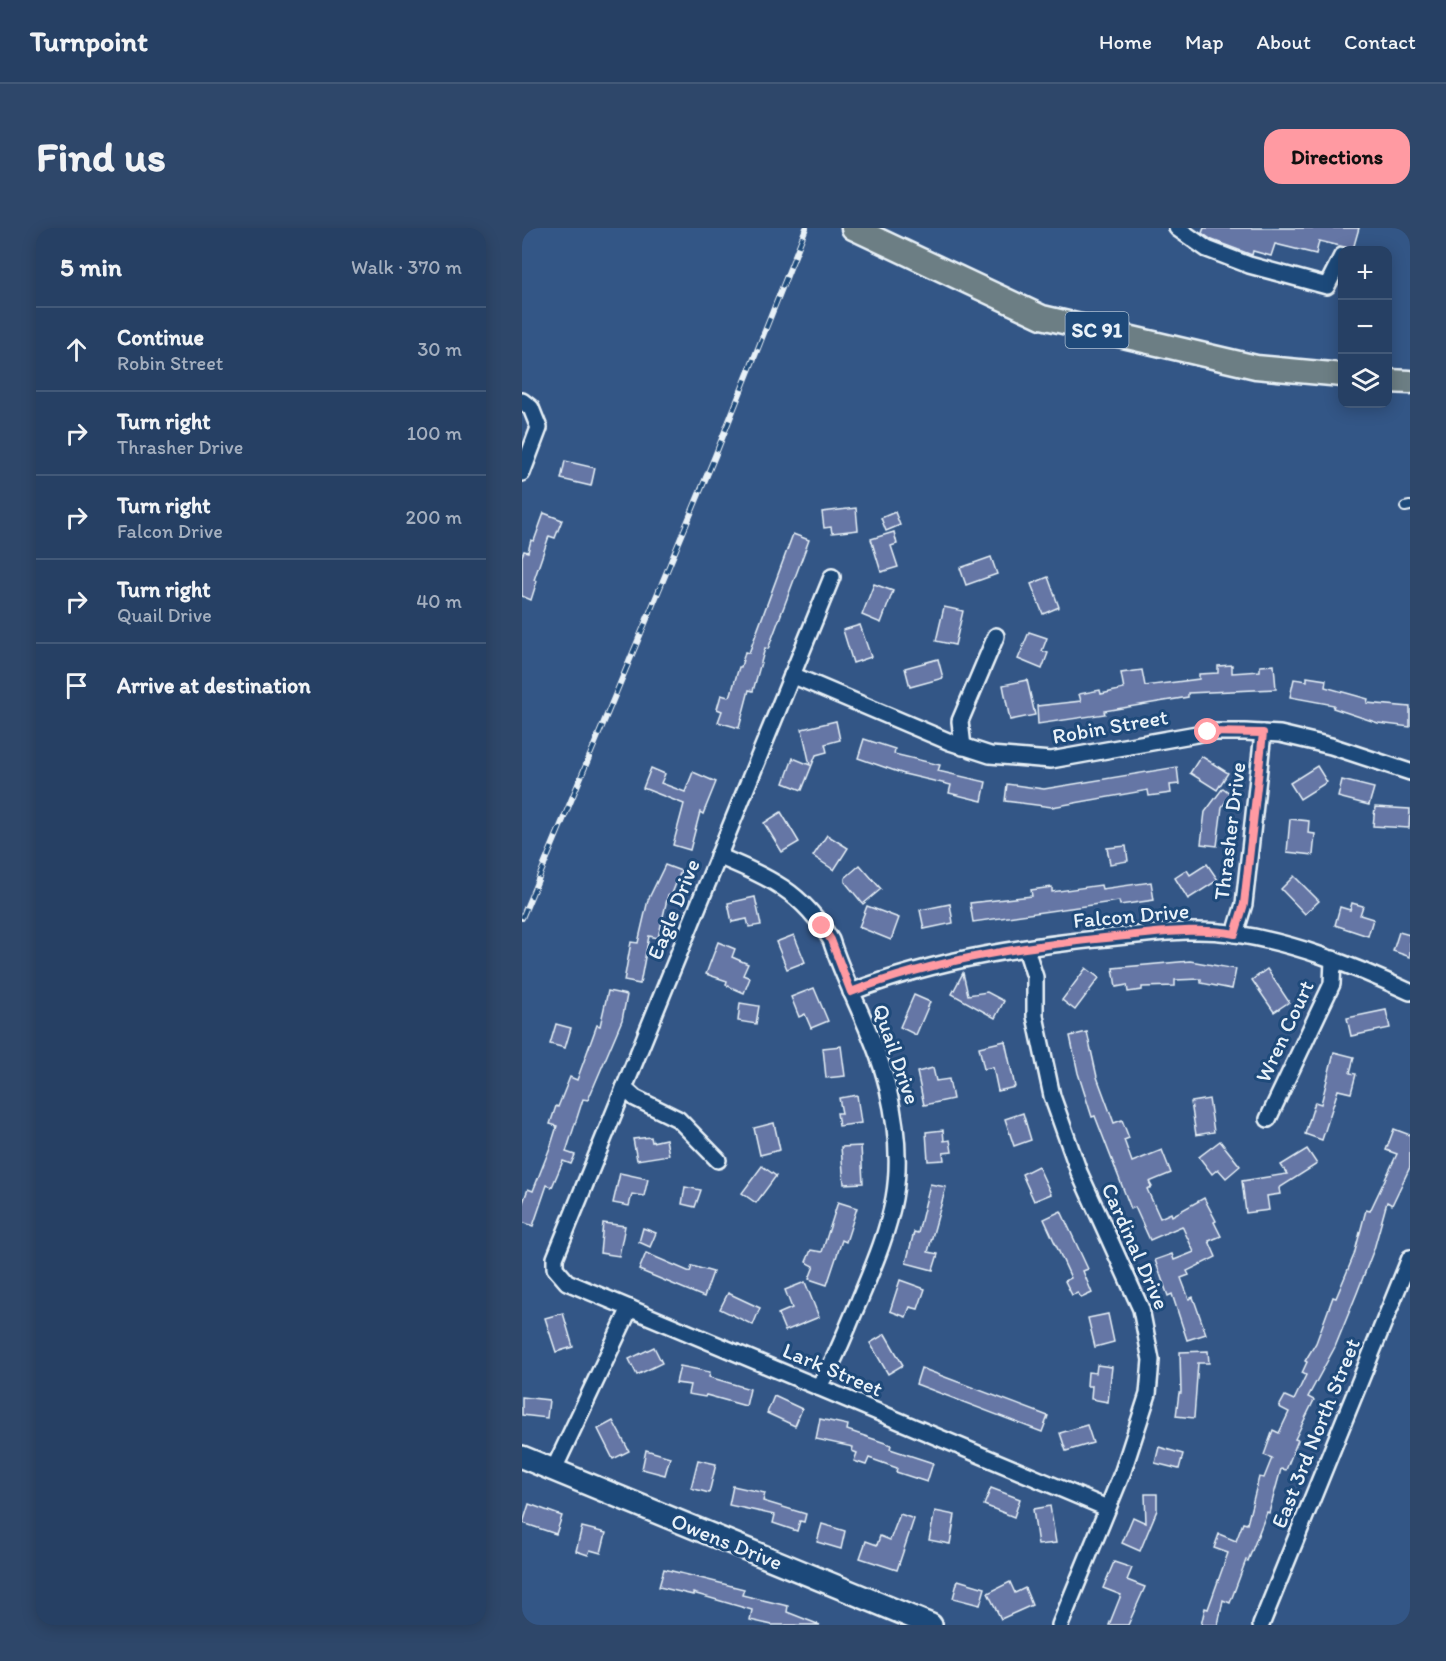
<!DOCTYPE html>
<meta charset="utf-8">
<style>
:root{--surface:#264064;--page:#2e476a;--text:#f1f3f6;--muted:#a4afbf;--line:#425978;--accent:#ff9aa2}
body{margin:0;font-family:Itim,sans-serif;background:var(--page);color:var(--text)}
.controls{position:absolute;right:18px;top:18px;display:grid;overflow:hidden;border-radius:12px;box-shadow:0 3px 15px #0003}
.controls button{width:54px;height:54px;display:grid;place-items:center;padding:0;border:0;border-bottom:2px solid var(--line);background:var(--surface);color:var(--text);font:30px sans-serif}
.stop{position:absolute;width:18px;height:18px;margin:-14px;border:4px solid #ff9aa2;border-radius:50%;background:#fff}
.stop.end{background:#ff9aa2;border-color:#fff;box-shadow:0 2px 6px #0008}
.list{margin:0;padding:0;list-style:none}
h2{display:flex;justify-content:space-between;align-items:center;height:78px;margin:0;padding:0 24px;font-size:26px}
h2 small{font-size:20px;font-weight:400;color:var(--muted)}
.list li{display:grid;grid-template-columns:39px 1fr auto;gap:18px;align-items:center;box-sizing:border-box;height:84px;padding:0 24px;border-top:2px solid var(--line)}
.list b{display:block;font-size:22px;white-space:nowrap}
.list p{margin:0;font-size:20px;white-space:nowrap;color:var(--muted)}
.list em{font-size:20px;font-style:normal;color:var(--muted)}
.icon{flex:none;width:33px;height:33px;fill:none;stroke:currentColor;stroke-width:2;stroke-linecap:round;stroke-linejoin:round}
.map{position:relative;flex:none;width:888px;height:1397px;overflow:hidden;border-radius:18px}
header{display:flex;align-items:center;gap:36px;box-sizing:border-box;height:84px;padding:0 30px;background:var(--surface);border-bottom:2px solid var(--line)}
header strong{font-size:28px}
nav{display:flex;gap:33px;margin-inline-start:auto;font-size:21px}
.intro{display:flex;align-items:center;justify-content:space-between;box-sizing:border-box;height:144px;padding:0 36px}
h1{margin:0;font-size:42px}
.button{padding:15px 27px;border-radius:18px;background:var(--accent);color:#111;font-size:21px;font-weight:700}
main{display:flex;gap:36px;padding:0 36px}
aside{flex:1;background:var(--surface);border-radius:18px;box-shadow:0 3px 15px #0003}
.map>svg:first-child{display:block}
.building{fill:#6576a5;stroke:#e8f1f8;stroke-width:1.5}
.lines{fill:none;stroke-linecap:round;stroke-linejoin:round}
.lane-casing{stroke:#e8f1f8;stroke-width:12}
.street-casing{stroke:#e8f1f8;stroke-width:20}
.secondary-casing{stroke:#e8f1f8;stroke-width:26}
.primary-casing{stroke:#e8f1f8;stroke-width:27}
.lane{stroke:#1f4a7a;stroke-width:8}
.street{stroke:#1f4a7a;stroke-width:15}
.secondary{stroke:#1f4a7a;stroke-width:21}
.primary{stroke:#6c7e84;stroke-width:22}
.rail-casing{stroke:#e8f1f8;stroke-width:6}
.rail{stroke:#1f4a7a;stroke-width:4;stroke-dasharray:11;stroke-linecap:butt}
.route{stroke:#ff9aa2;stroke-width:8}
.labels{text-anchor:middle;stroke-width:6;stroke-linejoin:round;paint-order:stroke}
.shield{fill:#1f4a7a;stroke:#acbfd2;stroke-width:1.5}
.shield-label{font-size:21px;font-weight:bold;fill:#e8f1f8}
.street-label{font-size:22px;fill:#e8f1f8;stroke:#1f4a7a}
</style>
<header>
<strong>Turnpoint</strong>
<nav><a>Home</a><a>Map</a><a>About</a><a>Contact</a></nav>
</header>
<div class="intro"><h1>Find us</h1><a class="button">Directions</a></div>
<main>
<aside>
<h2>5 min<small>Walk · 370 m</small></h2>
<ul class="list">
<li><svg class="icon" aria-label="ahead" viewBox="0 0 24 24"><path d="M12 20V5M6 11l6-6 6 6"/></svg><div><b>Continue</b><p>Robin Street</p></div><em>30 m</em></li>
<li><svg class="icon" aria-label="right" viewBox="0 0 24 24"><path d="M7 20v-9h11M14 6l5 5-5 5"/></svg><div><b>Turn right</b><p>Thrasher Drive</p></div><em>100 m</em></li>
<li><svg class="icon" aria-label="right" viewBox="0 0 24 24"><path d="M7 20v-9h11M14 6l5 5-5 5"/></svg><div><b>Turn right</b><p>Falcon Drive</p></div><em>200 m</em></li>
<li><svg class="icon" aria-label="right" viewBox="0 0 24 24"><path d="M7 20v-9h11M14 6l5 5-5 5"/></svg><div><b>Turn right</b><p>Quail Drive</p></div><em>40 m</em></li>
<li><svg class="icon" aria-label="arrive" viewBox="0 0 24 24"><path d="M6 21V4h12l-3 4 3 4H6"/></svg><div><b>Arrive at destination</b></div></li>
</ul>
</aside>
<div class="map">
<svg width="888" height="1397" viewBox="0 0 888 1397">
<rect width="100%" height="100%" fill="#335686"/>
<filter id="ink" filterUnits="userSpaceOnUse"><feTurbulence type="fractalNoise" baseFrequency=".0167" numOctaves="2"/><feDisplacementMap in="SourceGraphic" scale="12" xChannelSelector="R" yChannelSelector="G"/><feConvolveMatrix kernelMatrix="1 2 1 2 8 2 1 2 1" color-interpolation-filters="sRGB"/></filter>
<g filter="url(#ink)">
<g class="building">
<polygon points="682,0 837,0 831,21 797,13 794,26 753,16 749,28 731,23 730,27 690,12 680,5"/>
<polygon points="43,233 73,240 69,258 39,251"/>
<polygon points="334,280 336,302 310,305 309,299 302,300 300,284"/>
<polygon points="373,284 378,297 364,303 359,290"/>
<polygon points="22,285 40,292 33,310 27,308 12,352 15,353 9,372 0,368 0,328 2,323 6,324 9,312 12,313"/>
<polygon points="372,304 375,316 369,318 376,339 359,344 349,311"/>
<polygon points="271,306 287,312 246,421 243,420 231,463 227,462 217,500 196,494 200,483 195,481 199,467 206,469 209,466 217,439 219,439 223,424 227,425"/>
<polygon points="469,329 475,346 444,357 438,340"/>
<polygon points="526,349 537,379 521,386 509,356"/>
<polygon points="352,356 371,363 359,395 340,387"/>
<polygon points="422,379 441,383 433,417 414,413"/>
<polygon points="338,397 349,429 331,435 321,402"/>
<polygon points="507,404 525,410 520,423 526,425 520,441 496,431"/>
<polygon points="416,431 421,450 388,459 383,440"/>
<polygon points="710,437 710,445 738,443 738,438 752,437 754,461 666,465 666,469 582,483 583,486 516,496 515,478 559,473 557,466 578,462 579,466 602,461 599,445 620,442 623,458 677,451 677,446 696,445 696,438"/>
<polygon points="785,449 804,452 803,459 846,471 845,475 888,479 888,499 856,495 811,480 812,477 768,469 772,451 785,453"/>
<polygon points="505,452 513,487 488,492 481,457"/>
<polygon points="314,493 318,512 303,516 305,524 294,527 280,562 262,555 271,530 288,537 280,501"/>
<polygon points="342,511 373,521 372,526 418,537 416,543 464,554 460,573 427,565 429,557 382,546 336,530"/>
<polygon points="679,528 706,545 695,562 668,545"/>
<polygon points="795,538 805,554 778,571 768,555"/>
<polygon points="655,539 657,556 648,557 649,565 627,568 626,562 530,579 483,573 485,556 522,561"/>
<polygon points="129,540 143,546 139,555 163,564 171,544 194,554 181,586 178,584 168,622 151,617 162,576 121,560"/>
<polygon points="820,552 852,560 847,577 816,569"/>
<polygon points="701,560 709,566 700,579 695,618 679,616 683,584"/>
<polygon points="853,579 888,581 887,600 851,598"/>
<polygon points="259,584 277,614 260,624 242,595"/>
<polygon points="768,591 787,593 786,605 793,606 791,627 765,624"/>
<polygon points="305,607 326,620 312,642 291,628"/>
<polygon points="604,618 606,633 588,636 585,620"/>
<polygon points="685,636 696,652 666,671 653,650 665,642 668,647"/>
<polygon points="143,637 159,643 149,668 146,667 136,710 127,708 118,756 102,753 109,714 116,715 126,672"/>
<polygon points="338,637 359,661 341,676 323,654 323,650"/>
<polygon points="772,648 797,673 783,686 759,661"/>
<polygon points="629,654 632,672 598,677 597,673 451,694 448,675 510,668 509,662 530,659 530,664 579,657 580,661"/>
<polygon points="233,669 239,697 227,699 225,691 210,694 206,675"/>
<polygon points="830,675 841,678 838,687 851,691 846,708 813,697 818,679 828,682"/>
<polygon points="428,676 431,695 402,701 398,682"/>
<polygon points="345,678 377,690 369,712 337,699"/>
<polygon points="877,704 888,707 888,729 871,723"/>
<polygon points="272,707 283,734 265,741 254,714"/>
<polygon points="196,714 213,721 210,729 226,736 221,747 228,750 222,765 204,757 205,753 184,746"/>
<polygon points="668,733 714,741 710,761 679,755 679,751 653,752 653,758 620,759 620,762 606,764 605,757 594,759 591,740"/>
<polygon points="564,740 577,750 553,782 540,772"/>
<polygon points="745,741 767,774 752,784 730,752"/>
<polygon points="441,745 446,767 465,764 482,773 473,790 430,766"/>
<polygon points="292,760 306,793 289,800 283,786 277,789 269,769"/>
<polygon points="86,763 105,767 100,792 66,872 61,871 44,924 53,927 49,936 41,933 30,959 25,957 11,998 0,994 0,977 6,961 11,963 29,917 35,898 28,896 34,878 36,879 48,849 55,852 75,797 78,798"/>
<polygon points="392,767 408,774 394,807 378,799"/>
<polygon points="218,775 237,778 234,796 216,793"/>
<polygon points="864,782 868,800 829,808 825,790"/>
<polygon points="34,796 49,800 43,820 28,816"/>
<polygon points="565,804 575,849 592,895 600,892 607,910 602,912 610,934 640,922 649,945 627,954 630,959 625,961 638,990 649,985 650,988 682,970 694,993 692,994 699,1008 687,1013 694,1029 665,1043 667,1047 659,1050 667,1071 671,1069 684,1106 665,1112 650,1066 646,1068 633,1032 650,1026 652,1032 672,1024 660,998 628,1012 613,979 609,981 573,888 570,889 556,845 548,808"/>
<polygon points="483,813 493,859 476,863 471,839 462,841 457,819"/>
<polygon points="319,818 323,848 304,850 301,820"/>
<polygon points="812,824 832,829 828,845 834,846 829,865 816,862 800,912 783,906 793,874 799,876"/>
<polygon points="411,840 414,853 427,851 431,871 402,877 395,844"/>
<polygon points="335,867 339,895 317,898 315,885 320,885 317,870"/>
<polygon points="687,871 692,904 674,907 669,874"/>
<polygon points="501,885 509,912 492,918 483,891"/>
<polygon points="252,895 258,922 238,927 232,900"/>
<polygon points="872,901 888,907 888,939 870,977 865,974 852,1021 835,1065 813,1119 786,1169 792,1172 773,1211 776,1212 764,1242 759,1241 747,1285 745,1284 726,1333 724,1332 708,1375 701,1372 696,1397 679,1397 683,1380 686,1381 706,1325 692,1320 697,1306 714,1313 721,1295 725,1296 737,1249 742,1250 750,1230 742,1227 751,1202 757,1205 767,1184 757,1179 763,1168 772,1172 784,1147 780,1145 785,1134 783,1133 794,1115 811,1069 814,1070 832,1027 844,982 848,983 875,926 864,922"/>
<polygon points="421,902 422,913 428,912 430,924 421,925 422,932 406,933 404,904"/>
<polygon points="129,909 130,914 144,911 147,927 115,932 111,911"/>
<polygon points="698,913 718,938 704,950 696,941 690,946 677,929"/>
<polygon points="339,918 341,955 322,956 319,919"/>
<polygon points="785,921 795,936 757,960 758,966 745,968 747,982 724,985 720,953 765,946 759,937"/>
<polygon points="240,938 254,948 234,975 220,965"/>
<polygon points="516,938 529,966 512,973 500,946"/>
<polygon points="98,945 126,951 122,968 110,966 107,978 91,975"/>
<polygon points="408,956 424,959 406,1024 416,1026 411,1042 384,1035 392,1004 396,1005"/>
<polygon points="163,959 179,962 173,979 160,976"/>
<polygon points="316,974 335,980 324,1014 320,1012 305,1057 287,1051 292,1038 284,1034 289,1022 300,1024"/>
<polygon points="539,983 566,1041 561,1043 570,1065 559,1070 556,1065 550,1067 543,1053 549,1050 522,991"/>
<polygon points="81,995 103,998 97,1028 78,1025"/>
<polygon points="121,1000 134,1005 128,1019 117,1014"/>
<polygon points="124,1025 168,1044 170,1038 191,1044 182,1069 117,1042"/>
<polygon points="378,1052 403,1061 396,1081 388,1079 384,1089 368,1083"/>
<polygon points="283,1054 297,1089 263,1103 256,1086 270,1080 263,1062"/>
<polygon points="206,1065 238,1080 231,1097 198,1081"/>
<polygon points="41,1085 51,1119 34,1124 23,1090"/>
<polygon points="586,1086 592,1114 573,1119 566,1090"/>
<polygon points="363,1106 381,1137 366,1146 348,1115"/>
<polygon points="132,1119 140,1135 115,1147 107,1131"/>
<polygon points="686,1123 687,1135 676,1135 672,1190 654,1188 657,1165 659,1165 658,1124"/>
<polygon points="575,1137 590,1139 586,1174 569,1171 570,1158 565,1158 566,1144 574,1145"/>
<polygon points="158,1138 188,1144 187,1149 228,1161 224,1178 184,1167 183,1169 166,1166 168,1157 154,1155"/>
<polygon points="399,1140 526,1188 520,1204 394,1156"/>
<polygon points="252,1168 280,1181 273,1198 245,1185"/>
<polygon points="0,1169 27,1172 25,1190 0,1187"/>
<polygon points="298,1191 326,1197 325,1202 369,1217 368,1221 411,1235 405,1254 374,1244 375,1240 347,1230 344,1237 332,1233 335,1225 330,1223 331,1219 294,1211"/>
<polygon points="91,1193 107,1223 91,1231 76,1201"/>
<polygon points="565,1197 571,1215 544,1223 538,1205"/>
<polygon points="637,1219 661,1226 657,1241 633,1235"/>
<polygon points="124,1222 148,1229 143,1247 120,1241"/>
<polygon points="176,1232 194,1236 187,1265 169,1260"/>
<polygon points="211,1258 243,1265 241,1273 284,1286 282,1294 278,1293 275,1303 251,1295 253,1287 207,1277"/>
<polygon points="469,1260 498,1271 492,1289 462,1277"/>
<polygon points="623,1266 635,1266 635,1282 618,1323 600,1315 611,1289 624,1295"/>
<polygon points="7,1276 40,1288 34,1306 1,1295"/>
<polygon points="528,1278 534,1315 516,1317 511,1281"/>
<polygon points="413,1283 433,1287 428,1316 407,1312"/>
<polygon points="378,1286 392,1291 375,1342 338,1330 344,1313 355,1317 358,1308 368,1312"/>
<polygon points="300,1296 323,1303 319,1321 295,1314"/>
<polygon points="60,1299 84,1305 79,1325 68,1322 66,1327 54,1323"/>
<polygon points="592,1334 610,1340 605,1352 623,1359 606,1397 587,1397 599,1367 581,1360"/>
<polygon points="142,1341 222,1361 220,1367 266,1378 265,1384 298,1397 250,1397 228,1392 230,1382 171,1365 171,1367 137,1359"/>
<polygon points="436,1352 463,1360 458,1377 431,1370"/>
<polygon points="488,1354 493,1365 503,1360 510,1377 479,1391 466,1365"/>
</g>
<g class="lines">
<g class="lane-casing">
<polyline id="lane" points="883,279 888,278"/>
</g>
<g class="street-casing">
<g id="street">
<polyline points="655,0 685,21 727,37 805,58 820,28"/>
<polyline points="0,173 9,180 17,200 0,245"/>
<polyline points="310,349 33,1030 33,1040 45,1054 585,1280"/>
<polyline points="270,447 428,514 468,527 529,532 686,504 723,504 758,506 809,518 888,544"/>
<polyline points="441,519 438,493 474,408"/>
<path d="M196,628c50,21 84,35 113,84 16,50 45,97 57,149 21,88 5,131 -29,212 -13,29 -23,59 -41,86"/>
<polyline points="713,706 722,676 741,505"/>
<polyline points="504,721 513,749 513,788 530,868 557,944 619,1081 629,1132 626,1166 601,1243 538,1397"/>
<path d="M329,764c88,-34 181,-47 275,-56 34,-3 70,-8 104,-3 63,9 122,32 180,59"/>
<polyline points="102,860 113,870 156,891 196,932"/>
<polyline points="746,891 810,756 811,731"/>
<polyline points="32,1241 108,1080"/>
<polyline points="739,1397 888,1030"/>
</g>
</g>
<g class="secondary-casing">
<polyline id="secondary" points="0,1229 409,1397"/>
</g>
<g class="primary-casing">
<g id="primary">
<polyline points="331,0 520,89 734,139 820,147"/>
<polyline points="866,153 888,154"/>
</g>
</g>
<use href="#lane" class="lane"/>
<use href="#street" class="street"/>
<use href="#secondary" class="secondary"/>
<use href="#primary" class="primary"/>
<g class="rail-casing">
<polyline id="rail" points="0,690 193,228 284,0"/>
</g>
<use href="#rail" class="rail"/>
</g>
</g>
<g class="lines" filter="url(#ink)">
<path class="route" d="M300,698l9,14 20,52c87,-34 181,-47 274,-56 35,-3 74,-9 110,-2l9,-30 19,-171 -55,-1"/>
</g>
<g class="labels">
<rect class="shield" x="543.5" y="84" width="63" height="36" rx="4.5"/>
<g class="shield-label">
<text x="575" y="109">SC 91</text>
</g>
<g class="street-label">
<text transform="translate(588 498) rotate(-10)" y="8">Robin Street</text>
<text transform="translate(707 603) rotate(-83)" y="8">Thrasher Drive</text>
<text transform="translate(151 681) rotate(-68)" y="8">Eagle Drive</text>
<text transform="translate(609 687) rotate(-5)" y="8">Falcon Drive</text>
<text transform="translate(762 803) rotate(-65)" y="8">Wren Court</text>
<text transform="translate(375 826) rotate(71)" y="8">Quail Drive</text>
<text transform="translate(614 1018) rotate(66)" y="8">Cardinal Drive</text>
<text transform="translate(311 1141) rotate(23)" y="8">Lark Street</text>
<text transform="translate(793 1205) rotate(-68)" y="8">East 3rd North Street</text>
<text transform="translate(205 1313) rotate(22)" y="8">Owens Drive</text>
</g>
</g>
</svg>
<div class="controls">
<button>+</button>
<button>−</button>
<button><svg class="icon" aria-label="layers" viewBox="0 0 24 24"><path d="M12 4l9 5-9 5-9-5zM3 14l9 5 9-5"/></svg></button>
</div>
<div class="stop" style="left:686px;top:504px"></div>
<div class="stop end" style="left:300px;top:698px"></div>
</div>
</main>
